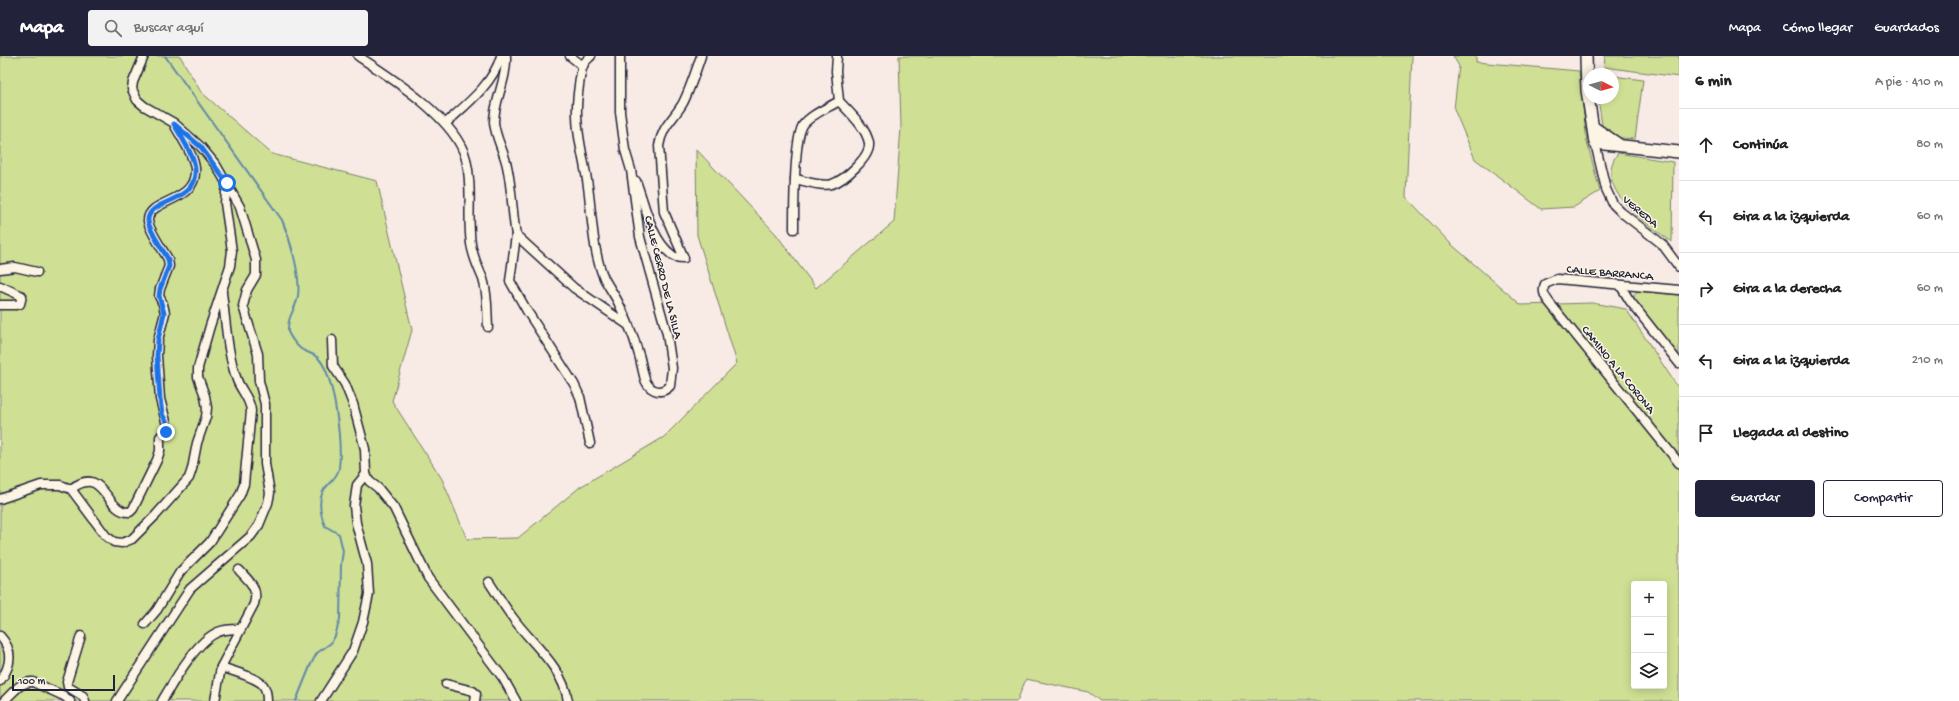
<!DOCTYPE html>
<html lang="es">
<meta charset="utf-8">
<style>
:root{--surface:#fff;--page:#f2f2f2;--text:#222;--muted:#767676;--line:#e0e0e0;--accent:#22223b}
body{margin:0;font-family:"Gochi Hand",sans-serif;background:var(--page);color:var(--text)}
.controls{position:absolute;right:12px;bottom:12px;display:grid;overflow:hidden;border-radius:4px;box-shadow:0 2px 10px #0003}
.controls button{width:36px;height:36px;display:grid;place-items:center;padding:0;border:0;border-bottom:1px solid var(--line);background:var(--surface);color:var(--text);font:20px sans-serif}
.compass{position:absolute;left:1583px;top:12px;width:36px;height:36px;border-radius:50%;background:var(--surface);box-shadow:0 2px 10px #0003;rotate:96deg}
.scale{position:absolute;left:12px;bottom:10px;width:103px;box-sizing:border-box;padding-left:4px;border:2px solid #22223b;border-top:0;font-size:11px;line-height:14px;white-space:nowrap;color:#22223b;-webkit-text-stroke:3px #fcf5e5;paint-order:stroke}
.stop{position:absolute;width:12px;height:12px;margin:-9px;border:3px solid #1a73e8;border-radius:50%;background:#fff}
.stop.end{background:#1a73e8;border-color:#fff;box-shadow:0 1px 4px #0008}
.list{margin:0;padding:0;list-style:none}
h2{display:flex;justify-content:space-between;align-items:center;height:52px;margin:0;padding:0 16px;font-size:17px}
h2 small{font-size:13px;font-weight:400;color:var(--muted)}
.list li{display:grid;grid-template-columns:26px 1fr auto;gap:12px;align-items:center;box-sizing:border-box;height:72px;padding:0 16px;border-top:1px solid var(--line)}
.list b{display:block;font-size:15px;white-space:nowrap}
.list em{font-size:13px;font-style:normal;color:var(--muted)}
.actions{display:flex;gap:8px;padding:12px 16px}
.actions a{flex:1;padding:9px 0;border:1px solid var(--accent);border-radius:4px;text-align:center;font-size:14px;color:var(--accent)}
.actions .main{background:var(--accent);color:#fff}
.icon{flex:none;width:22px;height:22px;fill:none;stroke:currentColor;stroke-width:2;stroke-linecap:round;stroke-linejoin:round}
.map{position:relative;flex:none;width:1679px;height:645px;overflow:hidden}
header{display:flex;align-items:center;gap:24px;box-sizing:border-box;height:56px;padding:0 20px;background:var(--accent);color:#fff}
header strong{font-size:19px}
nav{display:flex;gap:22px;margin-inline-start:auto;font-size:14px}
.search{width:280px;height:36px;background:var(--page);display:flex;align-items:center;gap:10px;box-sizing:border-box;padding:0 14px;border-radius:4px;color:var(--muted);font-size:15px}
main{display:flex}
aside{flex:1;background:var(--surface)}
.map>svg:first-child{display:block}
.green{fill:#cfe094;stroke:#788168;fill-rule:evenodd}
.lines{fill:none;stroke-linecap:round;stroke-linejoin:round}
.stream{stroke:#6389a8;stroke-width:2}
.street-casing{stroke:#22223b;stroke-width:11}
.secondary-casing{stroke:#22223b;stroke-width:14}
.street{stroke:#fcf5e5;stroke-width:8}
.secondary{stroke:#fcf5e5;stroke-width:11}
.route{stroke:#1a73e8;stroke-width:5}
.labels{text-anchor:middle;stroke-width:3;stroke-linejoin:round;paint-order:stroke}
.street-label{font-size:12px;fill:#22223b;stroke:#fcf5e5}
</style>
<header>
<strong>Mapa</strong>
<div class="search"><svg class="icon" aria-label="search" viewBox="0 0 24 24"><circle cx="10" cy="10" r="6"/><path d="M15 15l6 6"/></svg>Buscar aquí</div>
<nav><a>Mapa</a><a>Cómo llegar</a><a>Guardados</a></nav>
</header>
<main>
<div class="map">
<svg width="1679" height="645" viewBox="0 0 1679 645">
<rect width="100%" height="100%" fill="#f8eae5"/>
<filter id="ink" filterUnits="userSpaceOnUse"><feTurbulence type="fractalNoise" baseFrequency=".025" numOctaves="2"/><feDisplacementMap in="SourceGraphic" scale="8" xChannelSelector="R" yChannelSelector="G"/><feConvolveMatrix kernelMatrix="1 2 1 2 8 2 1 2 1" color-interpolation-filters="sRGB"/></filter>
<g filter="url(#ink)">
<g class="green">
<path d="M0,0h180l21,36 71,62 105,27 35,149 -20,71 50,78 25,60 51,-1 62,-51 84,-50 73,-74 -40,-128 -1,-86 80,85 40,54 78,-66 7,-95 -2,-71h513l-6,141 45,47 70,61 71,-2 34,6 53,80v312h-579l-12,-9 -62,-13 -9,22h-1017zM1634,528h30v102h-30z"/>
<polygon points="1453,0 1476,0 1476,6 1579,15 1587,86 1600,135 1574,151 1541,153 1475,103 1454,53 1459,10"/>
<polygon points="1605,0 1679,0 1679,21 1604,11"/>
<polygon points="1613,20 1643,24 1635,83 1610,81 1602,69 1598,42 1613,42"/>
<path d="M1618,97l55,9 -1,80c-25,-18 -81,-54 -54,-89z"/>
<polygon points="1639,235 1679,239 1679,303 1634,246 1634,238"/>
</g>
<g class="lines">
<path class="stream" d="M165,0l117,164c8,19 19,55 16,76 -2,13 -11,20 -10,36 3,6 7,12 13,17 6,4 13,4 18,10 16,18 23,85 20,109 -1,8 -7,12 -12,18 -10,10 -7,27 -2,40l14,8 4,17 -2,14 -1,54 -5,17 -4,7 -14,10 -6,11 -15,37"/>
<g class="street-casing">
<g id="street">
<path d="M358,0c34,22 98,63 108,103 7,29 1,57 5,85 2,13 7,23 12,35 5,15 4,32 5,48"/>
<path d="M506,0c1,25 -12,44 -12,66 1,15 10,29 13,44 5,22 5,46 9,69l58,53 54,37"/>
<polyline points="570,0 583,10"/>
<path d="M591,0c-3,3 -7,6 -8,10 -3,6 -6,34 -6,42 -1,24 6,47 10,72 5,29 5,72 17,98 4,8 10,16 14,24 12,23 21,48 26,74 3,14 16,20 26,10l2,-18 -5,-34 -27,-97 -9,-67 -6,-20 -5,-38v-56"/>
<path d="M446,67c21,-19 47,-39 55,-67"/>
<polyline points="1595,87 1606,133 1613,148 1621,156 1662,188 1679,211"/>
<path d="M795,123c11,2 26,8 37,5 12,-4 39,-27 37,-41 -3,-16 -20,-31 -30,-42"/>
<path d="M636,125c9,24 15,58 36,74 3,3 8,3 12,3l-20,-46 -5,-66c3,-20 14,-26 24,-43 7,-14 13,-32 18,-47"/>
<path d="M794,173c0,-20 0,-90 9,-104 8,-11 25,-17 36,-24l-3,-30 1,-15"/>
<polyline points="516,179 510,225 527,255 574,328 580,341 590,387"/>
<polyline points="0,213 15,211 37,216"/>
<polyline points="1620,229 1630,245 1679,307"/>
<polyline points="0,230 22,240 20,248 16,249 0,249"/>
<path d="M1679,234l-122,-11 -12,5c-3,7 -1,12 4,18l130,161"/>
<polyline points="332,284 333,310 345,328 353,348 365,393 366,418 369,425 378,432 394,452 428,522 503,622 516,645"/>
<path d="M71,433c34,-26 34,25 59,23l3,-3 24,-49 3,-9v-14l8,-8 -8,-30 -3,-43 1,-16 7,-27 -2,-9 -4,-8 1,-7 9,-23 -1,-7c-5,-9 -19,-29 -20,-38 -1,-23 50,-17 47,-53 -2,-15 -13,-29 -20,-42"/>
<polyline points="0,443 41,429 60,429 71,433 106,480 114,486 122,487 132,483 156,459 189,422 192,413 197,387 206,361 207,352 205,340 198,321 198,312 210,270 230,210 232,195 225,147 227,127"/>
<path d="M489,526c8,12 15,24 24,36 19,26 50,49 55,83"/>
<path d="M145,568l12,-14 23,-38 30,-30 30,-47 4,-11 7,-73c-1,-13 -10,-20 -14,-31 -10,-27 -11,-58 -15,-87"/>
<path d="M0,580c13,14 12,29 0,45"/>
<polyline points="81,580 67,626 68,631 83,640 85,645"/>
<path d="M221,611c11,4 35,10 42,18 4,5 4,11 4,16"/>
<polyline points="446,628 473,635 476,638 475,645"/>
<path d="M4,645c9,-8 16,-20 29,-19l31,14 6,5"/>
<polyline points="117,645 190,533 251,480 259,469 268,447 270,437 265,408 265,348 259,325 258,298 243,250 247,234 256,219 256,204 240,151 216,109 201,91 174,67 144,50 137,44 132,33 133,26 144,0"/>
<path d="M162,645c12,-20 34,-60 56,-69 7,-3 14,-3 22,-3"/>
<path d="M215,645l6,-34 33,-63c5,-16 -5,-23 -15,-34"/>
<polyline points="321,645 353,595 363,566 369,538 367,508 356,467 354,450 357,429 366,418"/>
</g>
</g>
<g class="secondary-casing">
<g id="secondary">
<polyline points="1586,0 1587,34 1595,87 1679,96"/>
<polyline points="1593,71 1618,88"/>
</g>
</g>
<use href="#street" class="street"/>
<use href="#secondary" class="secondary"/>
</g>
</g>
<g class="lines" filter="url(#ink)">
<path class="route" d="M166,376l2,-7 -6,-11 -2,-15 -3,-43 1,-16 6,-27 -5,-17 1,-7 9,-23 -1,-7c-5,-9 -19,-29 -20,-38 -1,-23 50,-16 47,-53 -2,-15 -14,-31 -21,-44l27,23 26,36"/>
</g>
<g class="labels">
<g class="street-label">
<text transform="translate(1641 155) rotate(40)" y="4">VEREDA</text>
<text transform="translate(1610 216) rotate(5)" y="4">CALLE BARRANCA</text>
<text transform="translate(664 221) rotate(76)" y="4">CALLE CERRO DE LA SILLA</text>
<text transform="translate(1619 313) rotate(51)" y="4">CAMINO A LA CORONA</text>
</g>
</g>
</svg>
<div class="controls">
<button>+</button>
<button>−</button>
<button><svg class="icon" aria-label="layers" viewBox="0 0 24 24"><path d="M12 4l9 5-9 5-9-5zM3 14l9 5 9-5"/></svg></button>
</div>
<svg class="compass" viewBox="-18 -18 36 36"><path d="M0-13l5 13h-10z" fill="#e53935"/><path d="M0 13l5-13h-10z" fill="#767676"/></svg>
<div class="scale">100 m</div>
<div class="stop" style="left:227px;top:127px"></div>
<div class="stop end" style="left:166px;top:376px"></div>
</div>
<aside>
<h2>6 min<small>A pie · 410 m</small></h2>
<ul class="list">
<li><svg class="icon" aria-label="ahead" viewBox="0 0 24 24"><path d="M12 20V5M6 11l6-6 6 6"/></svg><div><b>Continúa</b></div><em>80 m</em></li>
<li><svg class="icon" aria-label="left" viewBox="0 0 24 24"><path d="M17 20v-9H6M10 6l-5 5 5 5"/></svg><div><b>Gira a la izquierda</b></div><em>60 m</em></li>
<li><svg class="icon" aria-label="right" viewBox="0 0 24 24"><path d="M7 20v-9h11M14 6l5 5-5 5"/></svg><div><b>Gira a la derecha</b></div><em>60 m</em></li>
<li><svg class="icon" aria-label="left" viewBox="0 0 24 24"><path d="M17 20v-9H6M10 6l-5 5 5 5"/></svg><div><b>Gira a la izquierda</b></div><em>210 m</em></li>
<li><svg class="icon" aria-label="arrive" viewBox="0 0 24 24"><path d="M6 21V4h12l-3 4 3 4H6"/></svg><div><b>Llegada al destino</b></div></li>
</ul>
<div class="actions"><a class="main">Guardar</a><a>Compartir</a></div>
</aside>
</main>
